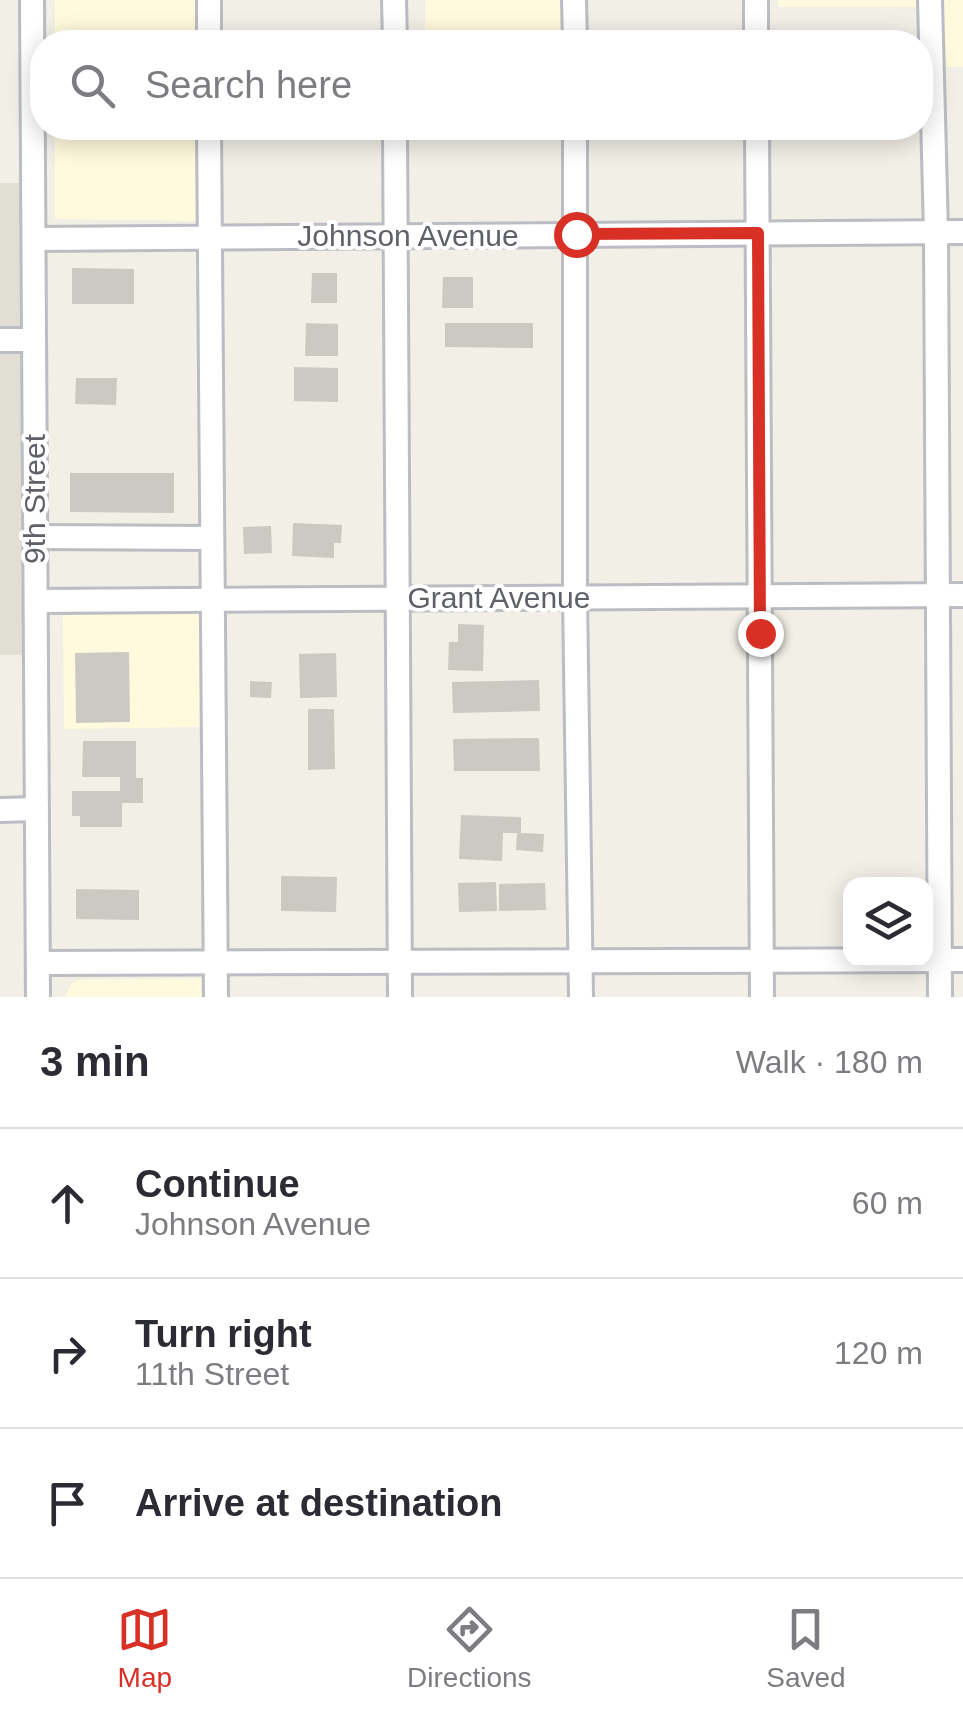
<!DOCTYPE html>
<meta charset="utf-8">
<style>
:root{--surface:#fff;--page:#f2f2f3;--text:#2b2b33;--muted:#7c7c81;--line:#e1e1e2;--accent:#d93025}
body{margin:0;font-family:Helvetica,sans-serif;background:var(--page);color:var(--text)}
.controls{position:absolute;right:30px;bottom:30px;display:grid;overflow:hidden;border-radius:20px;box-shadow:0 5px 25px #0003}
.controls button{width:90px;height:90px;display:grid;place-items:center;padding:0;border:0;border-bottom:2px solid var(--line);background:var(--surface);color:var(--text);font:50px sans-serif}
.stop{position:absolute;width:30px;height:30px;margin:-22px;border:8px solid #d93025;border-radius:50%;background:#fff}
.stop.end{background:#d93025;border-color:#fff;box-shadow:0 2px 10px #0008}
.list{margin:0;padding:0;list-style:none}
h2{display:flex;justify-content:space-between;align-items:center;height:130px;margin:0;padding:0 40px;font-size:42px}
h2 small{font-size:32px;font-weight:400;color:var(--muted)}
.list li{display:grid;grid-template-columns:65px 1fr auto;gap:30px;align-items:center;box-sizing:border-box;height:150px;padding:0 40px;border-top:2px solid var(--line)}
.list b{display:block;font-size:38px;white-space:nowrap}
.list p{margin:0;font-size:32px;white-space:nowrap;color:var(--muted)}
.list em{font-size:32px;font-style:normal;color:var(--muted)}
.icon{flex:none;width:55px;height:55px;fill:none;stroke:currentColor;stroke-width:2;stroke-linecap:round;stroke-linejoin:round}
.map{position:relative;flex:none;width:963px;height:997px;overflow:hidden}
.search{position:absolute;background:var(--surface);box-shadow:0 5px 25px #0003;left:30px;right:30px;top:30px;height:110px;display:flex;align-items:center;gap:25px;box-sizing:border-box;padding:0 35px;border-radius:40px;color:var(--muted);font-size:38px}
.sheet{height:580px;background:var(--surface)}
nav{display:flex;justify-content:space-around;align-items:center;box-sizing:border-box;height:140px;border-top:2px solid var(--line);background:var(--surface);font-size:28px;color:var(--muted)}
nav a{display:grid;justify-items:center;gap:5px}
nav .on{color:var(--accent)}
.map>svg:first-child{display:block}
.commercial{fill:#fffadd}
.education{fill:#e1dfd4}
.building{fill:#ccc9c3}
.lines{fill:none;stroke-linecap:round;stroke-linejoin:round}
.minor-casing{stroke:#bbbdc2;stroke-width:28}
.minor{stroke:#fff;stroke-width:22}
.route{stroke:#d93025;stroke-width:12}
.labels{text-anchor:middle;stroke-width:8;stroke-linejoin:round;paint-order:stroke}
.street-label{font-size:30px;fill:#5e6167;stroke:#fff}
</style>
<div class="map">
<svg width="963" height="997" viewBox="0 0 963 997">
<rect width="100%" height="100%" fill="#f1efe6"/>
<g class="commercial">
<rect x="55" y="0" width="146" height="42"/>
<polygon points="425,0 569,0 568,42 425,42"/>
<rect x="778" y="0" width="145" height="7"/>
<polygon points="942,0 963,0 963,67 945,67"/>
<polygon points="55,128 202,128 203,221 55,219"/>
<polygon points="199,613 200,727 64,729 63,615"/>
<polygon points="201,978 201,997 65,997 71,984 78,980"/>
</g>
<rect class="education" x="0" y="183" width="27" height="472"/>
<g class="building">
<polygon points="72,268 134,269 134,304 72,304"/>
<polygon points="312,273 337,273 337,303 311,303"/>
<polygon points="443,277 473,277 473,308 442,308"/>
<polygon points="306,323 338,324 338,356 305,356"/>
<polygon points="445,323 533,323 533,348 445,347"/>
<polygon points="294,367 338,368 338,402 294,401"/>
<polygon points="76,378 117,378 116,405 75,404"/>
<polygon points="70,473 174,473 174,513 70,512"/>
<polygon points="293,523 342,525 341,543 334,543 334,558 292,556"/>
<polygon points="271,526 272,553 244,554 243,527"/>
<polygon points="458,624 484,625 483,671 448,670 449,642 458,642"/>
<polygon points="129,652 130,722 76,723 75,653"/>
<polygon points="336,653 337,697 300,698 299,654"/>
<polygon points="539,680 540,711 453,713 452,682"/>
<polygon points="250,681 272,682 271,698 250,697"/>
<polygon points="308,709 334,709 335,769 308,770"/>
<polygon points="539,738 540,771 454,771 453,739"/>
<polygon points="83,741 136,741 136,778 143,778 143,803 122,803 122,827 80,827 80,816 72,816 72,791 120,791 120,777 82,777"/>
<polygon points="461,815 521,817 521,833 544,834 543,852 516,850 517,833 503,833 502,861 459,859"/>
<polygon points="281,876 337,877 336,912 281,911"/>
<polygon points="496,882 497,911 459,912 458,883"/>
<polygon points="545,883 546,910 499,911 499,884"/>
<polygon points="76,889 139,890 139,920 76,919"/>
</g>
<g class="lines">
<g class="minor-casing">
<g id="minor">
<polyline points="32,0 38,997"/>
<polyline points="209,0 209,42"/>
<polyline points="394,0 395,42"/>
<polyline points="574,0 575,42"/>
<polyline points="756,0 756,42"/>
<polyline points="930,0 936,232 940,997"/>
<polyline points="209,128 216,997"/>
<polyline points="395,128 400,997"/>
<polyline points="575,128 575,598 581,997"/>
<polyline points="757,128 762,997"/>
<polyline points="34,239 963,232"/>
<polyline points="0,340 34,340"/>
<polyline points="36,537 212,538"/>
<polyline points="36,601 963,595"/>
<polyline points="0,810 37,809"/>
<polyline points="38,963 963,960"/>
</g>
</g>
<use href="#minor" class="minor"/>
</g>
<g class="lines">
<polyline class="route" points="576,234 758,233 760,633"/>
</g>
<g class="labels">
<g class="street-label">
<text x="408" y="246">Johnson Avenue</text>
<text transform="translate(35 499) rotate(-90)" y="10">9th Street</text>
<text x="499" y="608">Grant Avenue</text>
</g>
</g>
</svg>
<div class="controls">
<button><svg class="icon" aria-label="layers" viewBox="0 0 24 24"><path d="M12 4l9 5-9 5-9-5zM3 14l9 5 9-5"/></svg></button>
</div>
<div class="stop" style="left:576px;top:234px"></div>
<div class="stop end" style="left:760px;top:633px"></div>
<div class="search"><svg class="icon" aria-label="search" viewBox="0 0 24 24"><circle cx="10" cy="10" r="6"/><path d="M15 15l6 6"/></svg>Search here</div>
</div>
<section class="sheet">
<h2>3 min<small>Walk · 180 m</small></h2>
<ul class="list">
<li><svg class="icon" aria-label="ahead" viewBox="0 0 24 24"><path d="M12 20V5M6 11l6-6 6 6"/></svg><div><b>Continue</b><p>Johnson Avenue</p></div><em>60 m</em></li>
<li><svg class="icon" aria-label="right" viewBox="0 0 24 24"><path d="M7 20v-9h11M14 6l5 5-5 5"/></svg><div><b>Turn right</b><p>11th Street</p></div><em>120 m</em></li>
<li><svg class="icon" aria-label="arrive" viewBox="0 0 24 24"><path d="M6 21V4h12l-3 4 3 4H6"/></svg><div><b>Arrive at destination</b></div></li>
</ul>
</section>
<nav>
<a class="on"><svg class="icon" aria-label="map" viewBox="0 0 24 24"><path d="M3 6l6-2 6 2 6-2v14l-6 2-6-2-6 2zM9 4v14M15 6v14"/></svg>Map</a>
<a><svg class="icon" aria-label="directions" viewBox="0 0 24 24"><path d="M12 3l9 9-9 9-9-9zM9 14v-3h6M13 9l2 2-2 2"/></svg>Directions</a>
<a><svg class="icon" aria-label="saved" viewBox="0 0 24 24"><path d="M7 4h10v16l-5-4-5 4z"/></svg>Saved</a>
</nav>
